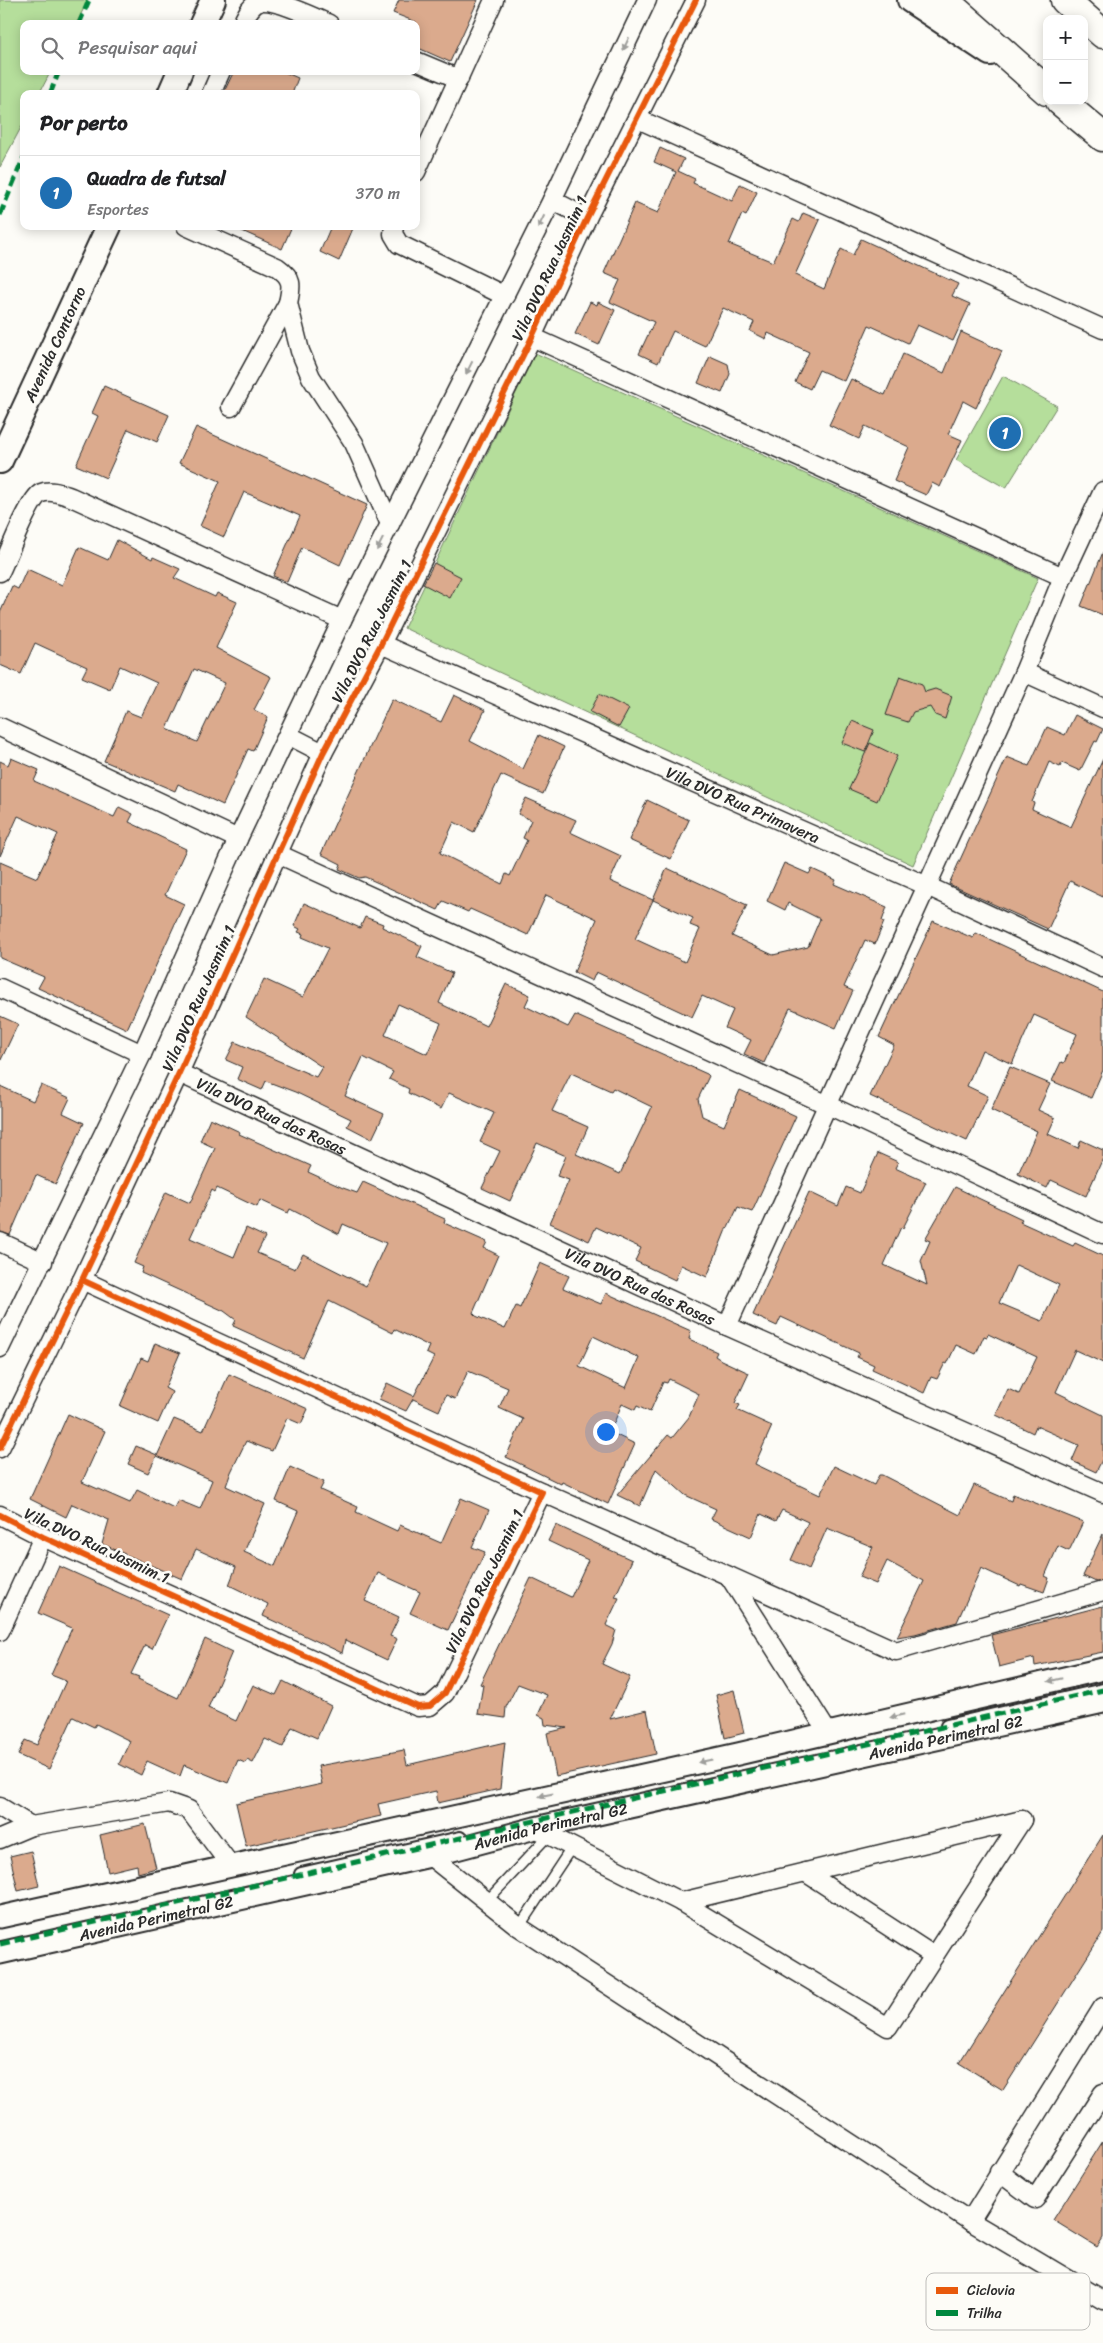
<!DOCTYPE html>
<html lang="pt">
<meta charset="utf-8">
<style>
:root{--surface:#fff;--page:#f2f2f2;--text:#202124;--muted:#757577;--line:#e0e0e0;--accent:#1f6fb2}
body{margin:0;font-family:Sriracha,sans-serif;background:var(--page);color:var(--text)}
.controls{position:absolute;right:15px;top:15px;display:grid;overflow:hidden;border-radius:10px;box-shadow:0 2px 12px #0003}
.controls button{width:45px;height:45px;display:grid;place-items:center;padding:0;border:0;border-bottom:1px solid var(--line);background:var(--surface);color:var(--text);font:25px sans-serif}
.you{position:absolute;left:605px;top:1431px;width:18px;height:18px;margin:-12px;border:4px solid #fff;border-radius:50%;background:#1a73e8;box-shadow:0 0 0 8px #1a73e833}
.badge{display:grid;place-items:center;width:32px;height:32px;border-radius:50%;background:var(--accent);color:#fff;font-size:16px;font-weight:700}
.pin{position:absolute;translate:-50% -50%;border:2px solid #fff;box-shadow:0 1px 5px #0006}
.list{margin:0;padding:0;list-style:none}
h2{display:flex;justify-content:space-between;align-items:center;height:65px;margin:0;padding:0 20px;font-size:21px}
h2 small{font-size:16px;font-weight:400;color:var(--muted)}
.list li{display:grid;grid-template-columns:32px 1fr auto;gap:15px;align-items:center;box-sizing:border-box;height:75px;padding:0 20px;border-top:1px solid var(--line)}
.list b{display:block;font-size:19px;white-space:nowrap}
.list p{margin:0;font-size:16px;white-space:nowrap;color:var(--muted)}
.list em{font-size:16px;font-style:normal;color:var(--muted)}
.icon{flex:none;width:28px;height:28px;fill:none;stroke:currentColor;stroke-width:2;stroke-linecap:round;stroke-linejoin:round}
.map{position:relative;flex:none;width:1103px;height:2343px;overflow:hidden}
.search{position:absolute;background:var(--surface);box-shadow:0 2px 12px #0003;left:20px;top:20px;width:400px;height:55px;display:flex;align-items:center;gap:12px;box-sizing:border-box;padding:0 18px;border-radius:10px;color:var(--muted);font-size:19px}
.panel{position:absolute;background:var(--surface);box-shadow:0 2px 12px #0003;left:20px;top:90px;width:400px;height:140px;border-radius:10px}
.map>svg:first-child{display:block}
.green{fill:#b5de9b;stroke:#708463}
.building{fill:#dbaa8d;stroke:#2b2b2b;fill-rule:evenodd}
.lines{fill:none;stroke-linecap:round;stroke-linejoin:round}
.service-casing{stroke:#2b2b2b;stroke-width:12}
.pedestrian-casing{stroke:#2b2b2b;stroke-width:16}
.minor-casing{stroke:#2b2b2b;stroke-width:21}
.tertiary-casing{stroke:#2b2b2b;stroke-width:25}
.secondary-casing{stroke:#2b2b2b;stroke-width:28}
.trunk-casing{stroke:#2b2b2b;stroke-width:31}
.service{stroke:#fdfcf7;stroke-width:9}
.pedestrian{stroke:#fdfcf7;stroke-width:12}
.minor{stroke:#fdfcf7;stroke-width:18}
.tertiary{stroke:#fdfcf7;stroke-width:21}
.secondary{stroke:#fdfcf7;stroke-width:24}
.trunk{stroke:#fdfcf7;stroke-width:28}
.quiet{stroke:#00873e;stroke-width:5;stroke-dasharray:10 5;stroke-linecap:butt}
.cycleway-casing{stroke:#fdfcf7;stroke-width:9}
.cycleway{stroke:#e8590c;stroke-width:6}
.oneway{fill:#9e9e9b}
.labels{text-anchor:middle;stroke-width:5;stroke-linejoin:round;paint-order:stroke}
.street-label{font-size:16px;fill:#2b2b2b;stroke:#fdfcf7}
.key{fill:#fdfcf7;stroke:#bebdba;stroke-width:1}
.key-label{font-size:14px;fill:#2b2b2b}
</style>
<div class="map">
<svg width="1103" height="2343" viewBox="0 0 1103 2343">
<rect width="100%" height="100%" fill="#fdfcf7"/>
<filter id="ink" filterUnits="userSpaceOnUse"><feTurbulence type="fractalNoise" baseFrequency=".02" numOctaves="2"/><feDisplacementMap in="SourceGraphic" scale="10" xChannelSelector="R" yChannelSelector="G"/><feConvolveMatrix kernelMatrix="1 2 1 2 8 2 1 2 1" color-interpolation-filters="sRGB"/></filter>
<g filter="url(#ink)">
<g class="green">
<polygon points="0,0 88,0 76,24 24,24 24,71 51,71 39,94 24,94 24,122 0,167"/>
<polygon points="535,353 1038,578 913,865 404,628"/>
<polygon points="1003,376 1057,406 1006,488 956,460"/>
</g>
<g class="building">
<polygon points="399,0 478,0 450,62 416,47 416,22 393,13"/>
<polygon points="234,71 282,71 298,78 292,94 223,94"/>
<polygon points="660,148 684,159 678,171 695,179 693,183 732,201 740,184 757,192 746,216 742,214 729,244 773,262 793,219 799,222 803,213 820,220 795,275 824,289 841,249 853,255 861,239 958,284 952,296 970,304 953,341 917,325 908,343 869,325 844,381 819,370 810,389 795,382 809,352 768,333 766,339 750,331 754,322 723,308 705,346 673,331 658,363 639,354 654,322 610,302 620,280 604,273 635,203 658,213 676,172 654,162"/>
<polygon points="231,226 292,226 282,249"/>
<polygon points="331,226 354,226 339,261 320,252"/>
<polygon points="590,302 597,305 598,302 615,310 599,345 575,334"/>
<polygon points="961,332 1002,351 976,408 963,401 948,434 962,440 940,487 932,483 926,495 894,481 909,447 865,426 859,439 829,425 851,379 885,395 903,354 944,373"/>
<polygon points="710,356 728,364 730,374 722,393 698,383"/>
<polygon points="104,386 169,415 157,442 128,429 106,478 76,465 98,416 92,413"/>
<polygon points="196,427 367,505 340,565 302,547 287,582 273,576 300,516 244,492 224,537 200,526 220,481 179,463"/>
<path d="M117,540l35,19 1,-2 27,12 -6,9 41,19 2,-4 20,9 -21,46 55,29 -17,33 14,7 -15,34 -5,-2 -25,56 -45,-21 -3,7 -71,-30 22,-50 15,6 16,-34 -37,-17 -10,23 -28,-12 5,-10 -52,-24 -14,31 -21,-9v-52l12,-27 6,3 9,-20 35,16 17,-38 29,13zM194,669l31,14 -28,59 -30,-13z"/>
<polygon points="1103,552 1103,615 1081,606"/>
<polygon points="434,563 461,577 450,598 423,584"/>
<polygon points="900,676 922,684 925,692 935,689 952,696 945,719 935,715 930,707 913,712 908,722 886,715"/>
<polygon points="599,694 629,709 619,727 590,712"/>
<path d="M454,695l31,15 -15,31 53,28 16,-34 25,12 -21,47 -42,-19 -27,57 -20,-10 -14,31 62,31 4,-10 4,2 17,-36 -4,-2 8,-18 -13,-6 8,-16 50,22 -6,12 51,24 -11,25 43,19 14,-32 80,37 -15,31 41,19 35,-8 12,-28 -32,-16 -3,7 -18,-9 17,-38 25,11 3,-5 24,11 -2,4 53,23 -5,14 2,1 -9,22 -10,-4 -21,47 9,4 -17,37 -46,-20 -26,55 -20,-9 7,-14 -26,-12 8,-18 -31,-14 -10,21 -96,-45 -4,9 -18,-9 23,-53 -51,-24 -18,40 -58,-26 -2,3 -25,-11 -5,9 -73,-33 -6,1 -20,-9 2,-5 -20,-10 71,-155 49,23zM653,900l40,18 -3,7 10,4 -15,33 -50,-23z"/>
<polygon points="1075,715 1103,729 1097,742 1095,741 1080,771 1062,763 1060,767 1049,762 1032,802 1034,803 1032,809 1071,827 1103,759 1103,897 1070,881 1048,929 949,884 1007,757 1029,766 1047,727 1065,735"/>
<polygon points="852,721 874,730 865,752 842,743"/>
<polygon points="870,743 897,756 877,801 849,789"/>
<polygon points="11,758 39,770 34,781 114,817 119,807 133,814 129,822 186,849 165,895 184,904 127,1029 38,988 44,977 0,958 0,862 37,878 58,834 18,816 0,856 0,761 8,765"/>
<polygon points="647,800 689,820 671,859 629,840"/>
<path d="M304,903l56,25 5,-11 18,7 -1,3 40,19 -5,11 35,16 -13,30 47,23 20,-42 24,11 -5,11 43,21 7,-12 132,59 2,2 -11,23 4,17 22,10 16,-36 56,26 -44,96 -14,-5 -10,21 -1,-1 -20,50 -26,-12 -6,15 -40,-19 6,-13 -45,-21 -7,14 -39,-18 19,-43 -12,-4 9,-20 -29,-13 -27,58 -28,-13 18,-37 -20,-9 14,-29 -45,-20 -8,16 -33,-16 1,-4 -20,-10 4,-7 -30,-15 -18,39 39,18 -12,25 -25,-13 4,-7 -56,-27 -29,-11 -4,9 -25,-11 5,-12 -16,-7 9,-18 81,35 6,-10 -76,-50 18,-38 39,18 25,-49 -26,-11 1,-3 -5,-2 2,-3 -6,-3zM398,1004l43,19 -14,31 -42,-19zM571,1073l40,18 2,-3 39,19 -32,67 -44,-20 12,-27 -36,-16z"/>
<polygon points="933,921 973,938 976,933 1103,992 1103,1070 1091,1098 1052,1081 1061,1062 1064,1063 1077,1034 1034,1015 1012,1064 982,1050 967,1086 988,1096 967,1141 870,1096 894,1045 879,1037"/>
<polygon points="0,1016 18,1024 0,1062"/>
<polygon points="1010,1067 1050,1084 1038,1110 1055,1118 1048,1134 1078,1148 1081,1140 1103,1150 1103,1158 1086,1196 1051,1180 1047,1188 1018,1174 1037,1131 991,1110"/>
<polygon points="41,1085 70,1098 63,1113 84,1123 56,1184 36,1175 10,1235 0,1232 0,1086 33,1101"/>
<path d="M210,1118l30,14 -1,2 72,32 -3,6 35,16 14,5 6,-11 82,37 -1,4 43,19 -3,6 14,7 -25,58 3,3 29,13 11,-23 4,2 20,-45 29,13 -6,12 38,16 5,-11 85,38 -2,8 28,13 -2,4 6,4 28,13 -14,30 5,2 -3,5 35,16 -17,38 65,31 14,-29 40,19 5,-10h3l78,40 14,-30 37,16 2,-7 70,28 -14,29 -11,-5 -13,30 4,2 -5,14 -23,-8 -1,2 -39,-18 -24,54 -42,12 -18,3 27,-56 -37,-20 -11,23 -17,-7 14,-30 -46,-19 -18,41 -18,-9 17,-38 -26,-12 -6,11 -15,-7 -10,23 -40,-18 5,-10 -31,-14 -29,-26 -16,37 -23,-11 51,-60 4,3 17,-21 10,-23 -30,-15 -2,4 -4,-1 -13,30 -13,-6 -2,4 -13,-6 -12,28 25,12 -27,60 -46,-22 -1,2 -55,-27 17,-38 -24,-11 9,-20 -40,-17 -13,28 -9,-4 -7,16 -26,-12 -7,12 -27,-12 8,-16 27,13 20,-39 -8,-4 3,-7 -35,-17 -1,4 -64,-32 -26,57 -70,-32 3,-6 -12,-9 -83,-38 2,-6 -9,-4 32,-71 24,11 25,-55 -15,-7zM217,1188l40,19 3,-7 28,13 2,-4 49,25 4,-10 43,19 -20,43 -63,-32 -8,15 -38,-16 8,-16 -19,-9 -12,29 -44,-19 22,-48 3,2zM593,1336l46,22 -13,30 -47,-22z"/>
<path d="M878,1153l20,9 -3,6 31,14 -23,46 -2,-1 -17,38 43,20 -6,-24 9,-20 -5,-2 30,-52 67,32 -2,3 53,24 2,-3 28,13v107l-28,-13 -19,42 47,23v43l-7,14 -24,-11 7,-16 -43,-19 -3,7 -37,-18 12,-26 11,5 18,-37 -49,-23 -1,3 -3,-1 -8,18 -20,-9 -9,19 -2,-1 -8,16 -6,-2 -7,16 -52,-24 2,-4 -17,-8 2,-4 -78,-36 -4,9 -24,-11 56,-123 29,14 8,-19 14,6zM1016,1265l43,20 -17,36 -43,-18z"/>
<polygon points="155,1343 180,1353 165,1388 172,1392 158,1423 120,1406 141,1358 148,1361"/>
<polygon points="229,1374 308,1409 301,1424 287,1418 272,1451 246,1441 231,1472 226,1486 265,1504 244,1552 275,1566 298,1511 276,1501 290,1467 324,1482 320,1490 358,1507 356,1512 397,1531 400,1525 441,1543 461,1498 489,1510 472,1547 485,1552 448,1630 410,1613 420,1592 378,1573 365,1601 399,1617 390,1636 397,1639 387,1660 345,1640 342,1653 263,1616 268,1604 229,1585 236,1567 196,1549 182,1579 102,1544 109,1520 72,1504 66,1517 30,1499 68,1414 105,1431 82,1482 130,1503 137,1490 174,1508 178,1500 200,1509 212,1480 157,1456 174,1419 203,1431"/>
<polygon points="136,1446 157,1455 148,1473 128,1464"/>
<polygon points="556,1525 632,1560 615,1597 619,1598 606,1625 616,1630 612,1644 602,1664 630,1677 610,1719 647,1710 656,1754 556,1776 547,1733 567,1728 545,1725 544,1718 538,1715 547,1695 518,1684 506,1707 505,1718 478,1714 483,1685 480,1684 531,1578 571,1597 588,1560 548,1541"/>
<polygon points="1103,1534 1103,1581 1096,1582 1083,1576"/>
<polygon points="59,1566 168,1615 152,1649 145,1645 131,1674 139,1677 138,1679 178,1698 205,1639 232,1652 208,1708 236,1721 253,1685 276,1695 283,1681 331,1706 317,1738 292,1727 283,1747 265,1739 253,1763 247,1760 245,1763 238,1760 228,1783 184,1765 180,1776 147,1761 141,1775 119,1764 130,1741 96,1724 94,1727 73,1717 49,1769 18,1755 25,1740 37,1745 66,1681 51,1675 72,1628 38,1613"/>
<polygon points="1103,1606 1103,1652 1035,1666 1034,1658 999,1667 991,1635"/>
<polygon points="734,1690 744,1733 725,1738 716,1695"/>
<polygon points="505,1742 500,1789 438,1803 436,1791 378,1804 381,1816 246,1846 236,1803 322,1784 318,1766 404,1750 407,1765"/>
<polygon points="145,1824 156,1868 138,1873 137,1865 108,1872 100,1835"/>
<polygon points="1103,1835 1103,1932 1003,2090 959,2063"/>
<polygon points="31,1851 39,1886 18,1891 10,1856"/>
<polygon points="1103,2141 1103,2238 1097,2247 1053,2220"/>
</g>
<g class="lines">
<g class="service-casing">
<g id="service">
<polyline points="486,1902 549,1835"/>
<polyline points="519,1927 572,1847"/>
</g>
</g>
<g class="pedestrian-casing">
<g id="pedestrian">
<polyline points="947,1726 1103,1690"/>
<polyline points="301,1874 460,1838"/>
</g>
</g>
<g class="minor-casing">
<g id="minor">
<path d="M242,24c4,-9 10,-21 20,-23 15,-1 52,16 67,23"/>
<polyline points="416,61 459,79"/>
<polyline points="211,94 221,71"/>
<polyline points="638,119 1103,329"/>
<polyline points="416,172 494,0"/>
<polyline points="552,200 587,218"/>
<path d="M186,226l91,41c16,11 15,18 11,36l-57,104"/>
<polyline points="394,226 393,234 399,244 505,296"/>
<polyline points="288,303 300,351 311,377 354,443 390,524"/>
<polyline points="532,337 1063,577"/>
<path d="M0,572c7,-14 29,-73 41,-79 10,-4 21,1 30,4l271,123"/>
<path id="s1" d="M381,644l544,241 178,83"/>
<polyline points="1024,672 1103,708"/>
<polyline points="0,727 238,839"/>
<polyline points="288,735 323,753"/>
<polyline points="278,854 828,1105 1103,1234"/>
<polyline points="0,988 142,1054"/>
<path id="s2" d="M179,1073l548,253 376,167"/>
<polyline points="0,1242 43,1262"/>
<polyline points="727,1326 1024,672 1063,577 1103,491"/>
<polyline points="0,1348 142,1054 238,839 342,620 552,200 647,0"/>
<polyline points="0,1448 82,1280 179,1073 323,753 381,644 532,337 587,218 696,0"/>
<polyline points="542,1492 896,1651 1103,1591"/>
<polyline points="0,1515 43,1537 418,1707 430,1706 445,1693 542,1492 82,1280"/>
<polyline points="729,1576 827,1731"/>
<polyline points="0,1631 43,1537"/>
<polyline points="0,1807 31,1826"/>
<polyline points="535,1828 681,1902 888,2027 1022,1820"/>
<polyline points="0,1839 31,1826 169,1803 189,1810 231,1866"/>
<polyline points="430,1856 519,1927 970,2221 1103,2300"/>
<polyline points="805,1872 934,1956"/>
<polyline points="681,1902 1022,1820"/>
<polyline points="999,2172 1035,2199 1103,2093"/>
<polyline points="970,2221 1103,2007"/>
</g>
</g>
<g class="tertiary-casing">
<g id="tertiary">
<polyline points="0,1917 738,1754 1103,1669"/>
<path id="s3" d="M0,1953l430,-97 105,-28 568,-126"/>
</g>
</g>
<g class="secondary-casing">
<g id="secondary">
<polyline points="910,0 990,53"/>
<polyline points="202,24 213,0"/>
<polyline points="170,94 180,71"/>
<path id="s4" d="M0,461l109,-235"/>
</g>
</g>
<g class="trunk-casing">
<g id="trunk">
<polyline points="944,0 1047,91"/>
<polyline points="1065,0 1103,34"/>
<polyline points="1060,101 1103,137"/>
</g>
</g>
<use href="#service" class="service"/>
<use href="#pedestrian" class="pedestrian"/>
<use href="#minor" class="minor"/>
<use href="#tertiary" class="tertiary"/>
<use href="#secondary" class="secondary"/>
<use href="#trunk" class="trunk"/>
<g class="quiet">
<polyline points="79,24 89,0"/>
<polyline points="50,94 59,71"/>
<polyline points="0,215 24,157"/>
<polyline points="0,1944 1103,1690"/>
</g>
<g class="cycleway-casing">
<g id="cycleway">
<polyline points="0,1448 82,1280 179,1073 323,753 381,644 532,337 587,218 696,0"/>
<polyline points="0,1515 43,1537 418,1707 430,1706 445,1693 542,1492 82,1280"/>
</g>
</g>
<use href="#cycleway" class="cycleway"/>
</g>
<defs><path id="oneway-solid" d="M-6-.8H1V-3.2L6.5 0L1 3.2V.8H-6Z" transform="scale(1.25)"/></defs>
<g class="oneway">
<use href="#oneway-solid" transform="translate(626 44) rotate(115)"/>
<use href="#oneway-solid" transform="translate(541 222) rotate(116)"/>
<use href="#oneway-solid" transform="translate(469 368) rotate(117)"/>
<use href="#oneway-solid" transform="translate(380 544) rotate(117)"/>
<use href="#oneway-solid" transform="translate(1055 1680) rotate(167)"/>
<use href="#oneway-solid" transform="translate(897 1716) rotate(167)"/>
<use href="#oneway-solid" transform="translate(705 1761) rotate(168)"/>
<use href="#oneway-solid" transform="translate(546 1795) rotate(168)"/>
</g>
</g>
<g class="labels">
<g class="street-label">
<text transform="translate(549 268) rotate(-65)" y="6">Vila DVO Rua Jasmim 1</text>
<text dy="6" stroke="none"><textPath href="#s4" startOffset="129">Avenida Contorno</textPath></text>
<text transform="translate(371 631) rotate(-63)" y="6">Vila DVO Rua Jasmim 1</text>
<text dy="6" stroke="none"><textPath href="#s1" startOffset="396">Vila DVO Rua Primavera</textPath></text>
<text transform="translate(198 998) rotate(-66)" y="6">Vila DVO Rua Jasmim 1</text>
<text dy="6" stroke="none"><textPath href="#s2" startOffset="102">Vila DVO Rua das Rosas</textPath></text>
<text dy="6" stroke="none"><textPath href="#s2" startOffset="508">Vila DVO Rua das Rosas</textPath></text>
<text transform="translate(97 1545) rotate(25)" y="6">Vila DVO Rua Jasmim 1</text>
<text transform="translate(484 1581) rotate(-64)" y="6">Vila DVO Rua Jasmim 1</text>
<text dy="6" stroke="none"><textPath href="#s3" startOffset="970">Avenida Perimetral G2</textPath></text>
<text dy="6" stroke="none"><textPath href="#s3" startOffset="565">Avenida Perimetral G2</textPath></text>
<text dy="6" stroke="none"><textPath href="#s3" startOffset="160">Avenida Perimetral G2</textPath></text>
</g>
</g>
<rect x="926" y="2273" width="164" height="57" rx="8" class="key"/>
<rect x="936" y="2287" width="22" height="7" fill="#e8590c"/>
<rect x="936" y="2310" width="22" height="6" fill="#00873e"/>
<g class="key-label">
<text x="967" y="2295">Ciclovia</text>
<text x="967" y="2318">Trilha</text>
</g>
</svg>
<div class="controls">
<button>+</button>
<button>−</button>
</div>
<div class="you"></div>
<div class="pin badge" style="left:1005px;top:433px">1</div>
<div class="search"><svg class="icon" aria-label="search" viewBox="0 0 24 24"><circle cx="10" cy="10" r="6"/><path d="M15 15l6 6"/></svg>Pesquisar aqui</div>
<section class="panel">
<h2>Por perto<small></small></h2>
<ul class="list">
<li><span class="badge">1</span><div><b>Quadra de futsal</b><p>Esportes</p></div><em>370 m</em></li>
</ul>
</section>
</div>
